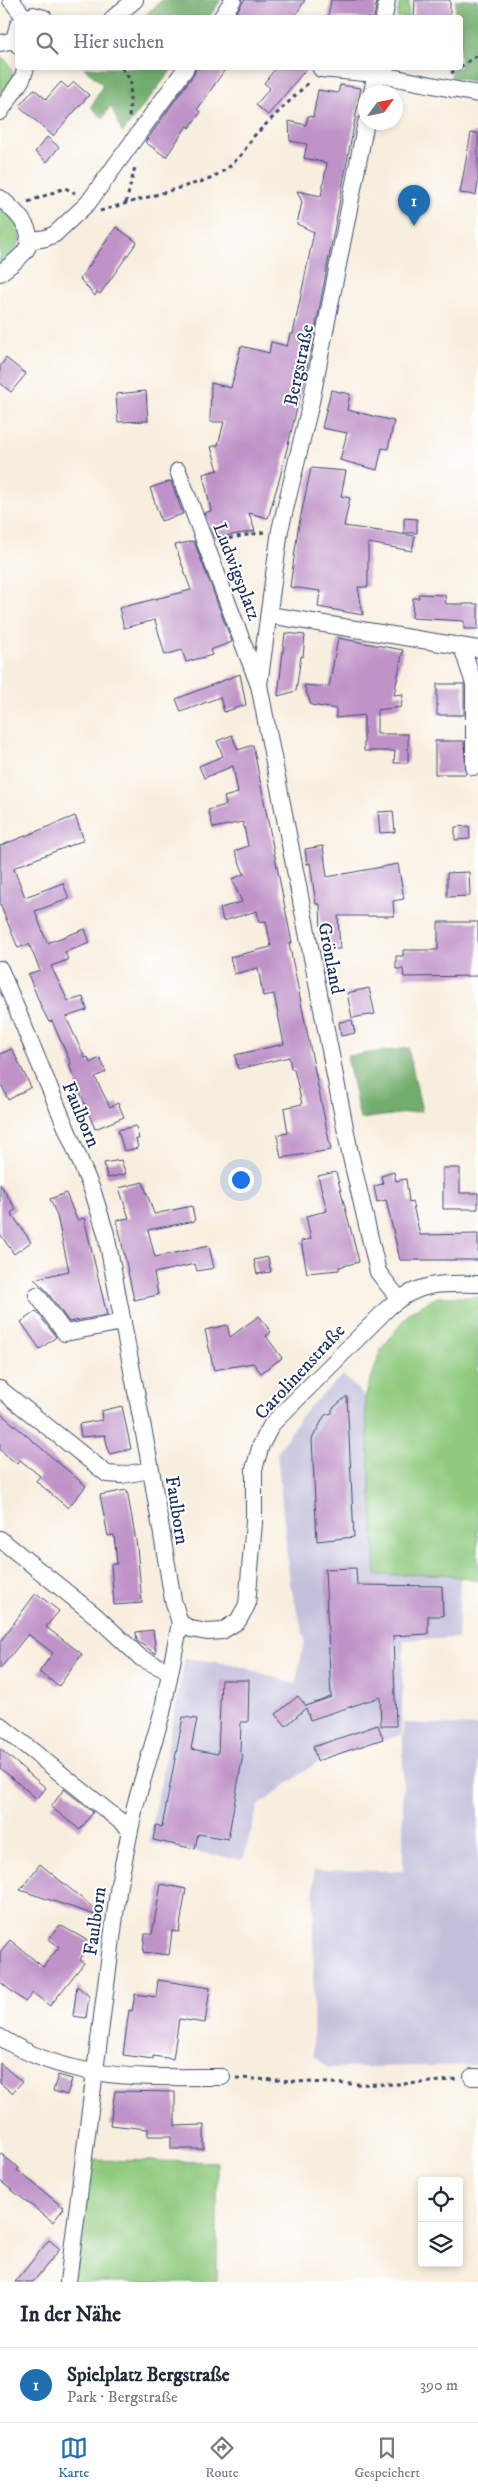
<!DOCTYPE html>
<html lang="de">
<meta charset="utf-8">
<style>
:root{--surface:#fff;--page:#f6f6f7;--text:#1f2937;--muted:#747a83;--line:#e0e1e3;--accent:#1f6fb2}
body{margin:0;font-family:"IM FELL DW Pica",serif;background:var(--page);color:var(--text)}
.controls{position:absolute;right:15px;bottom:15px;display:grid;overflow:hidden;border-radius:5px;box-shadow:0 2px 8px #0003}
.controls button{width:45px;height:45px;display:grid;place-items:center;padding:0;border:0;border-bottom:1px solid var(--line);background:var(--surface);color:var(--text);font:25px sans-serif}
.compass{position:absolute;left:358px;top:85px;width:45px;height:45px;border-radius:50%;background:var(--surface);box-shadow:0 2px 8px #0003;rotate:57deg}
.you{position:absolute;left:240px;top:1179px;width:18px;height:18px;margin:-12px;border:4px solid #fff;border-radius:50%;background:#1a73e8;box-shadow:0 0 0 8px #1a73e833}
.badge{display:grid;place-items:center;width:32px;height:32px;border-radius:50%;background:var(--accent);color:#fff;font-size:16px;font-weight:700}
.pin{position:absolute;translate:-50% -41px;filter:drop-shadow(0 1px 2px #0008)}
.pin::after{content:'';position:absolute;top:26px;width:18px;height:15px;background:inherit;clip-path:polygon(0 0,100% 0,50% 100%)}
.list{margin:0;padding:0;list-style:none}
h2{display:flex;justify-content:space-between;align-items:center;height:65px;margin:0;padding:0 20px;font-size:21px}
h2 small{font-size:16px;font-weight:400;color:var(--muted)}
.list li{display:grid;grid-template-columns:32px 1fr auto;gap:15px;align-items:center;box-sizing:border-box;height:75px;padding:0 20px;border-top:1px solid var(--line)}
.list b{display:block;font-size:19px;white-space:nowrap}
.list p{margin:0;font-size:16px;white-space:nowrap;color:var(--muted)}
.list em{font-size:16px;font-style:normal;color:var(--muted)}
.icon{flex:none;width:28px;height:28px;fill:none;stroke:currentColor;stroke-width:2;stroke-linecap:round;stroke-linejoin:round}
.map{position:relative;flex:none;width:478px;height:2282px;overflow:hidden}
.search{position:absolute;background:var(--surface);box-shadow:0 2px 8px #0003;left:15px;right:15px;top:15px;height:55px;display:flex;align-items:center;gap:12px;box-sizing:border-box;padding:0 18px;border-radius:5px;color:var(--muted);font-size:19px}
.sheet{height:140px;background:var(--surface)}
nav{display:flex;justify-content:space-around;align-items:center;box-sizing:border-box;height:70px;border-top:1px solid var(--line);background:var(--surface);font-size:14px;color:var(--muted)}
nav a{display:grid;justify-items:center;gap:2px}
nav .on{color:var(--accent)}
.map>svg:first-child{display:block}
.industrial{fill:#c3c0db}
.green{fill:#8ec97d;stroke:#547c6e}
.forest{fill:#72ad6c;stroke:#466e65}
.building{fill:#bf93c8}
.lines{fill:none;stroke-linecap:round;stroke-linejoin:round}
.minor-casing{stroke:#3c4c71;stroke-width:18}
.path{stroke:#3c4c71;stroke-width:3;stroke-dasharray:4 4;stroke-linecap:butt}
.minor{stroke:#fff;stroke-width:16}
.labels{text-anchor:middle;stroke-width:4;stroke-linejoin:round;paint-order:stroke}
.street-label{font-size:19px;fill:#1b2f5e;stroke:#fff}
</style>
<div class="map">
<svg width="478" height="2282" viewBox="0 0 478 2282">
<rect width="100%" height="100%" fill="#fff"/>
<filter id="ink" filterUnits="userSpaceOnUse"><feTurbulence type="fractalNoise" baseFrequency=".02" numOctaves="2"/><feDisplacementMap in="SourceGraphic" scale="10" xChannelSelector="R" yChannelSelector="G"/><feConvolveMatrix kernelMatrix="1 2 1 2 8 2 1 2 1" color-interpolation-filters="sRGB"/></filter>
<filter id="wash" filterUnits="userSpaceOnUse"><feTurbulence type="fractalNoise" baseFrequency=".0096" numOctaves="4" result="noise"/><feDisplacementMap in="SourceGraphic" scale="20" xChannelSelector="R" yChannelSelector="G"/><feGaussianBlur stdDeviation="1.12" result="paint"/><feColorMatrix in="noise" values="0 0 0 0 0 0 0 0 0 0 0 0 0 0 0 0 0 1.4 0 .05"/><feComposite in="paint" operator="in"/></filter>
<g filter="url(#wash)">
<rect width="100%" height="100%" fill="#f8eede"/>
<g class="industrial">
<polygon points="343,1375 365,1397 376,1575 445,1574 460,1577 458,1638 404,1640 401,1735 314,1764 258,1806 243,1860 149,1843 185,1658 233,1664 295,1684 305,1640 290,1584 277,1453 303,1413"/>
<polygon points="403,1723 478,1726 478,2065 328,2068 313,2056 314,1870 403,1871"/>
</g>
<g class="green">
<polygon points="400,0 409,0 408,17 397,17"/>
<path d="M0,57c9,3 12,13 14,21l-14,21z"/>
<polygon points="0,204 15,220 21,238 15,251 0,264"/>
<polygon points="437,1297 478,1297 478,1581 445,1574 376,1575 365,1397 381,1350 410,1312"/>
<polygon points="85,2160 217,2162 217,2282 68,2282"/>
</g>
<g class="forest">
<polygon points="162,0 221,0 209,17 143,17"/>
<polygon points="456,0 478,0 478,82 451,77 452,68 460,68 460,18 455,17"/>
<polygon points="84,68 173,68 122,133 111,105 103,118 91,107 103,85"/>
<polygon points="408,1048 422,1111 360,1119 347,1056"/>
</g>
<g id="blocks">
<g class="building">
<polygon points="244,0 305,0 294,18 233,18"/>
<polygon points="331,0 377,0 374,18 328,18"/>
<polygon points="415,0 450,0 450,18 414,18"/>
<polygon points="196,68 226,68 197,110 201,112 189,128 187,126 166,157 145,142 194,74"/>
<polygon points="276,68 307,68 268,115 256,105 270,88 264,83"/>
<polygon points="61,82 68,88 74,82 89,95 53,136 19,106 34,89 46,99"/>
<polygon points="340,85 361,88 312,347 280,477 268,518 249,513 255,531 214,538 204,513 211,511 203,474 218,470 211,447 218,445 224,422 210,422 211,383 231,388 241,346 269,353 271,342 287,346 290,334 293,334 314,232 297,224 302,202 297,191 321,196 327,163 304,158 307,144 290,141 289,121 306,125 308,116 313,117 318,90 338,93"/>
<polygon points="471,133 478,133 478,183 476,195 460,193"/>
<polygon points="47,137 59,147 47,162 35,152"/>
<polygon points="116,227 137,242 100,294 97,292 95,296 80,279"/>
<polygon points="6,358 26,374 11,392 0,383 0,367"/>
<polygon points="331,390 350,394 347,410 394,421 388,449 382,448 377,470 340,460 347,433 322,428"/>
<polygon points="146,391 148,421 118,422 116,394"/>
<polygon points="311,468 346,471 341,496 350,498 344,526 415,536 412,551 368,543 368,587 358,587 363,615 318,607 320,591 290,587 298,529"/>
<polygon points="171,481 183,514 161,521 150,488"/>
<polygon points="404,518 417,519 417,533 404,533"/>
<polygon points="194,541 232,642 210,650 212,655 186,662 182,650 165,655 155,620 124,628 119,608 191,590 175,545"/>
<polygon points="418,594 445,595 446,604 478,604 478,629 464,629 464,621 412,618 413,598 419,598"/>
<polygon points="285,633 305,635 303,657 301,656 296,691 278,696"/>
<polygon points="338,638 403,650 394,695 403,694 401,707 377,710 377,734 408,734 408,763 394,763 395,751 364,751 364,715 336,718 336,709 311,705 304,685 329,687"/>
<polygon points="240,674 246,705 224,712 220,697 181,712 176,699"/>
<rect x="437" y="684" width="27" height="31"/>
<polygon points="232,735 238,750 253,745 292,943 289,943 331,1150 281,1158 277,1135 288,1133 284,1108 302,1104 294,1069 291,1069 289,1057 238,1069 235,1055 284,1044 274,994 263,996 258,968 234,974 230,957 271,947 266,921 259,922 257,911 223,921 220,908 242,902 232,879 244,874 235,851 248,846 243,822 213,828 208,810 226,805 224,797 238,793 233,766 204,778 199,766 223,756 217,741"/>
<polygon points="435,741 464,741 466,774 435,774"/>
<polygon points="393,811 395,832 380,833 378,812"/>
<polygon points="75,816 84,840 15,867 14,869 25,897 63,883 69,899 35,911 47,943 85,929 90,943 65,952 68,960 51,966 68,1001 83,997 87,1010 66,1017 85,1058 88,1057 90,1063 100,1058 106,1072 95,1077 110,1107 118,1103 124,1117 95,1129 69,1065 71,1064 52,1021 49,1022 42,1009 28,974 40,970 29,944 18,948 0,904 0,846"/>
<polygon points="469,826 470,839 455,840 455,827"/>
<polygon points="323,846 327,877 398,864 404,899 393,901 394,916 338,916 340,949 324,949 321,933 320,904 316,904 310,863 307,864 305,849"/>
<polygon points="469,872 470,896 447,897 447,873"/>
<polygon points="438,922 478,922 478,976 404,977 403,969 396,969 396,956 403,956 403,950 438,950"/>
<polygon points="369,988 375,1014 352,1018 347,993"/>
<polygon points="352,1020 355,1033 341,1036 339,1022"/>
<polygon points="12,1049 31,1087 8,1100 0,1081 0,1054"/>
<polygon points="136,1126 139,1139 136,1139 138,1148 124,1151 118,1130"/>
<polygon points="121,1160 126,1174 107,1178 104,1163"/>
<polygon points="443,1168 460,1168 460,1193 478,1193 478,1209 443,1209"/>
<polygon points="336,1172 359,1262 339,1267 339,1270 307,1273 301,1241 311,1239 306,1216 327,1211 318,1176"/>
<polygon points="394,1172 396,1181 406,1179 409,1202 412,1201 420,1235 478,1234 478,1260 400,1260 386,1200 377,1202 374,1186 383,1184 381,1176"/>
<polygon points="143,1182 154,1214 192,1206 195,1221 148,1230 155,1257 209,1246 214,1268 197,1271 195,1264 154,1273 158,1295 134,1300 117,1220 129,1218 119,1188"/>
<polygon points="0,1184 16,1209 11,1213 31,1242 14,1254 0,1234"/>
<polygon points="66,1193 77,1220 84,1218 107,1315 69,1322 45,1289 34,1279 69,1271 57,1216 50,1199"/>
<polygon points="268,1257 271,1272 257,1274 254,1260"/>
<polygon points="36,1311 56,1337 40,1349 21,1322"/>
<polygon points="259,1316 271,1332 266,1336 282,1358 261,1373 253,1363 214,1370 205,1330 227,1325 230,1337"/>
<polygon points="347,1396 354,1537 317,1541 312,1439 325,1415 332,1413 332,1409"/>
<polygon points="122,1406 131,1449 109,1454 105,1435 81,1437 79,1424 102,1420 101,1411"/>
<polygon points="0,1413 86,1486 68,1508 36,1481 40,1476 20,1460 17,1464 0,1450"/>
<polygon points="127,1490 137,1547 142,1603 114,1605 111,1564 117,1564 114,1535 108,1536 100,1495"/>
<polygon points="356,1568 357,1585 442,1586 443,1616 428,1616 428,1634 393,1636 396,1726 381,1726 380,1697 310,1720 306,1708 286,1726 276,1714 298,1696 306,1706 331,1697 325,1569"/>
<polygon points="36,1593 59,1611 46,1627 82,1654 59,1686 39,1672 53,1653 28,1634 0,1669 0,1642"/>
<polygon points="153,1630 156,1654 137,1641 136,1632"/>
<polygon points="221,1680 249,1680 248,1722 241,1722 240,1753 243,1755 228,1839 198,1834 195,1849 153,1840 156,1825 162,1827 183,1717 197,1719 191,1749 218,1754"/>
<polygon points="378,1725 383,1739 317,1761 313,1747"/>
<polygon points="0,1749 46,1788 37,1799 0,1768"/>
<polygon points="64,1789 93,1812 80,1830 51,1807"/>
<polygon points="40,1864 102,1915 101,1917 20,1890"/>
<polygon points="161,1884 186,1889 179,1932 172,1931 169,1955 143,1952 145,1934 152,1934"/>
<polygon points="60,1925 90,1942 80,1960 84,1963 50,2006 33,1993 25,2002 0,1982 0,1952 10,1940 43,1967 59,1947 49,1939"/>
<polygon points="158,1980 210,1988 205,2023 179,2019 173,2059 153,2056 153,2059 123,2055 129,2010 132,2011 135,1994 156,1997"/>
<polygon points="77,1986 89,1996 86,2018 73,2016"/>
<polygon points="0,2063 22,2082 12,2093 0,2083"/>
<polygon points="58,2075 72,2079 67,2095 53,2091"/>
<polygon points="115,2091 175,2092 175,2126 204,2125 204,2149 171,2149 171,2136 148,2136 148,2129 110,2125"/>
<polygon points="0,2153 19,2168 17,2170 64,2208 53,2222 0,2181"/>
<polygon points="49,2240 60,2249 33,2282 15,2282"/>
</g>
</g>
</g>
<g filter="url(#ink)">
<use href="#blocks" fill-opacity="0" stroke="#3c4c71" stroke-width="1"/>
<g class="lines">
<g class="minor-casing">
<g id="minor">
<polyline points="11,0 25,18"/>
<polyline points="26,18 33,15 44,18"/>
<polyline points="113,18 135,0"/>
<polyline points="221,18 233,0"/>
<polyline points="384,18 387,0"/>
<polyline points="18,25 15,36 18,45"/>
<polyline points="0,43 16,40"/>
<polyline points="321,69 376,74 478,94"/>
<polyline points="372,92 377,68"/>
<polyline points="0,112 22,79 26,68"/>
<polyline points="366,122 311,402 280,530 259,685 350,1153 378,1272 399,1299"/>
<path d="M0,198c12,10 39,33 26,52 -6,9 -17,16 -26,23"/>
<polyline points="28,241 46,238 55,234 88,203 186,68"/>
<polyline points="178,471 258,683"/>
<polyline points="269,615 478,649"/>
<polyline points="462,647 474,684 474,767"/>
<polyline points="0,969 93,1192 106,1234 151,1470 173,1600 180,1623 162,1713 135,1806 119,1884 68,2282"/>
<polyline points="37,1295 65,1333 123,1322"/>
<polyline points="0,1389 107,1474 122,1475 151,1470"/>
<polyline points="0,1539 96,1616 141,1658 170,1672"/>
<path d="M180,1623l11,6 16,3 15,-1 16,-10 9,-16 7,-83v-53l7,-24 11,-21 118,-118c30,-24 51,-23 88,-22"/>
<polyline points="0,1725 130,1829"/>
<path d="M0,2037c70,45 143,40 222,40"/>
<polyline points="472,2077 478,2077"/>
</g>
</g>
<g class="path">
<polyline points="460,67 478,55"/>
<polyline points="122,68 131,81 129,119"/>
<polyline points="451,73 459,68"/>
<polyline points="28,202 65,188 75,193"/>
<polyline points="126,203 135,167"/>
<polyline points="100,211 210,179 228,168 241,155 254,136 310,81"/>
<polyline points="221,540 264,532"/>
<path d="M236,2078c73,3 147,12 220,1"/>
</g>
<use href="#minor" class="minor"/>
</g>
</g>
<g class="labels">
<g class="street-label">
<text transform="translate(298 365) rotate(-78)" y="7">Bergstraße</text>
<text transform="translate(238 571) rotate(69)" y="7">Ludwigsplatz</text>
<text transform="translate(332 958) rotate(79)" y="7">Grönland</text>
<text transform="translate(82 1114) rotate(67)" y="7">Faulborn</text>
<text transform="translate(299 1371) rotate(-47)" y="7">Carolinenstraße</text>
<text transform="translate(178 1510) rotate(81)" y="7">Faulborn</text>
<text transform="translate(94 1921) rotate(-82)" y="7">Faulborn</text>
</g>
</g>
</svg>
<div class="controls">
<button><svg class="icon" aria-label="locate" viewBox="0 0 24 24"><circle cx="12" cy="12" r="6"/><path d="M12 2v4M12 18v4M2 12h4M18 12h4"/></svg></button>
<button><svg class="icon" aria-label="layers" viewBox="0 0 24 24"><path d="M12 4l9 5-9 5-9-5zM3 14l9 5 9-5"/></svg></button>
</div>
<svg class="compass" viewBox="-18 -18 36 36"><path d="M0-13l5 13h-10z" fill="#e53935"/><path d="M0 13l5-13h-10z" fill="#747a83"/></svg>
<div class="you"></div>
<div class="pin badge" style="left:414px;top:226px">1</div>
<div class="search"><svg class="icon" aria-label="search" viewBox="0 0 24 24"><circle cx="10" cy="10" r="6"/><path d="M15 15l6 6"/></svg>Hier suchen</div>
</div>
<section class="sheet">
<h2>In der Nähe<small></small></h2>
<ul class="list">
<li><span class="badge">1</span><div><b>Spielplatz Bergstraße</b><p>Park · Bergstraße</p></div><em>390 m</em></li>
</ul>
</section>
<nav>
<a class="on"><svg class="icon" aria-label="map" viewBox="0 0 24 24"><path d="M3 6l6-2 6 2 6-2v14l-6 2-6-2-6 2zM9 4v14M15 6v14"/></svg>Karte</a>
<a><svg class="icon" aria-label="directions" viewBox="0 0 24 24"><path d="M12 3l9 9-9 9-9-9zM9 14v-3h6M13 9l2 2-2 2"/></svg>Route</a>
<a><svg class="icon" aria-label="saved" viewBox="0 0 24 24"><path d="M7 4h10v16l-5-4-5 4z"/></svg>Gespeichert</a>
</nav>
